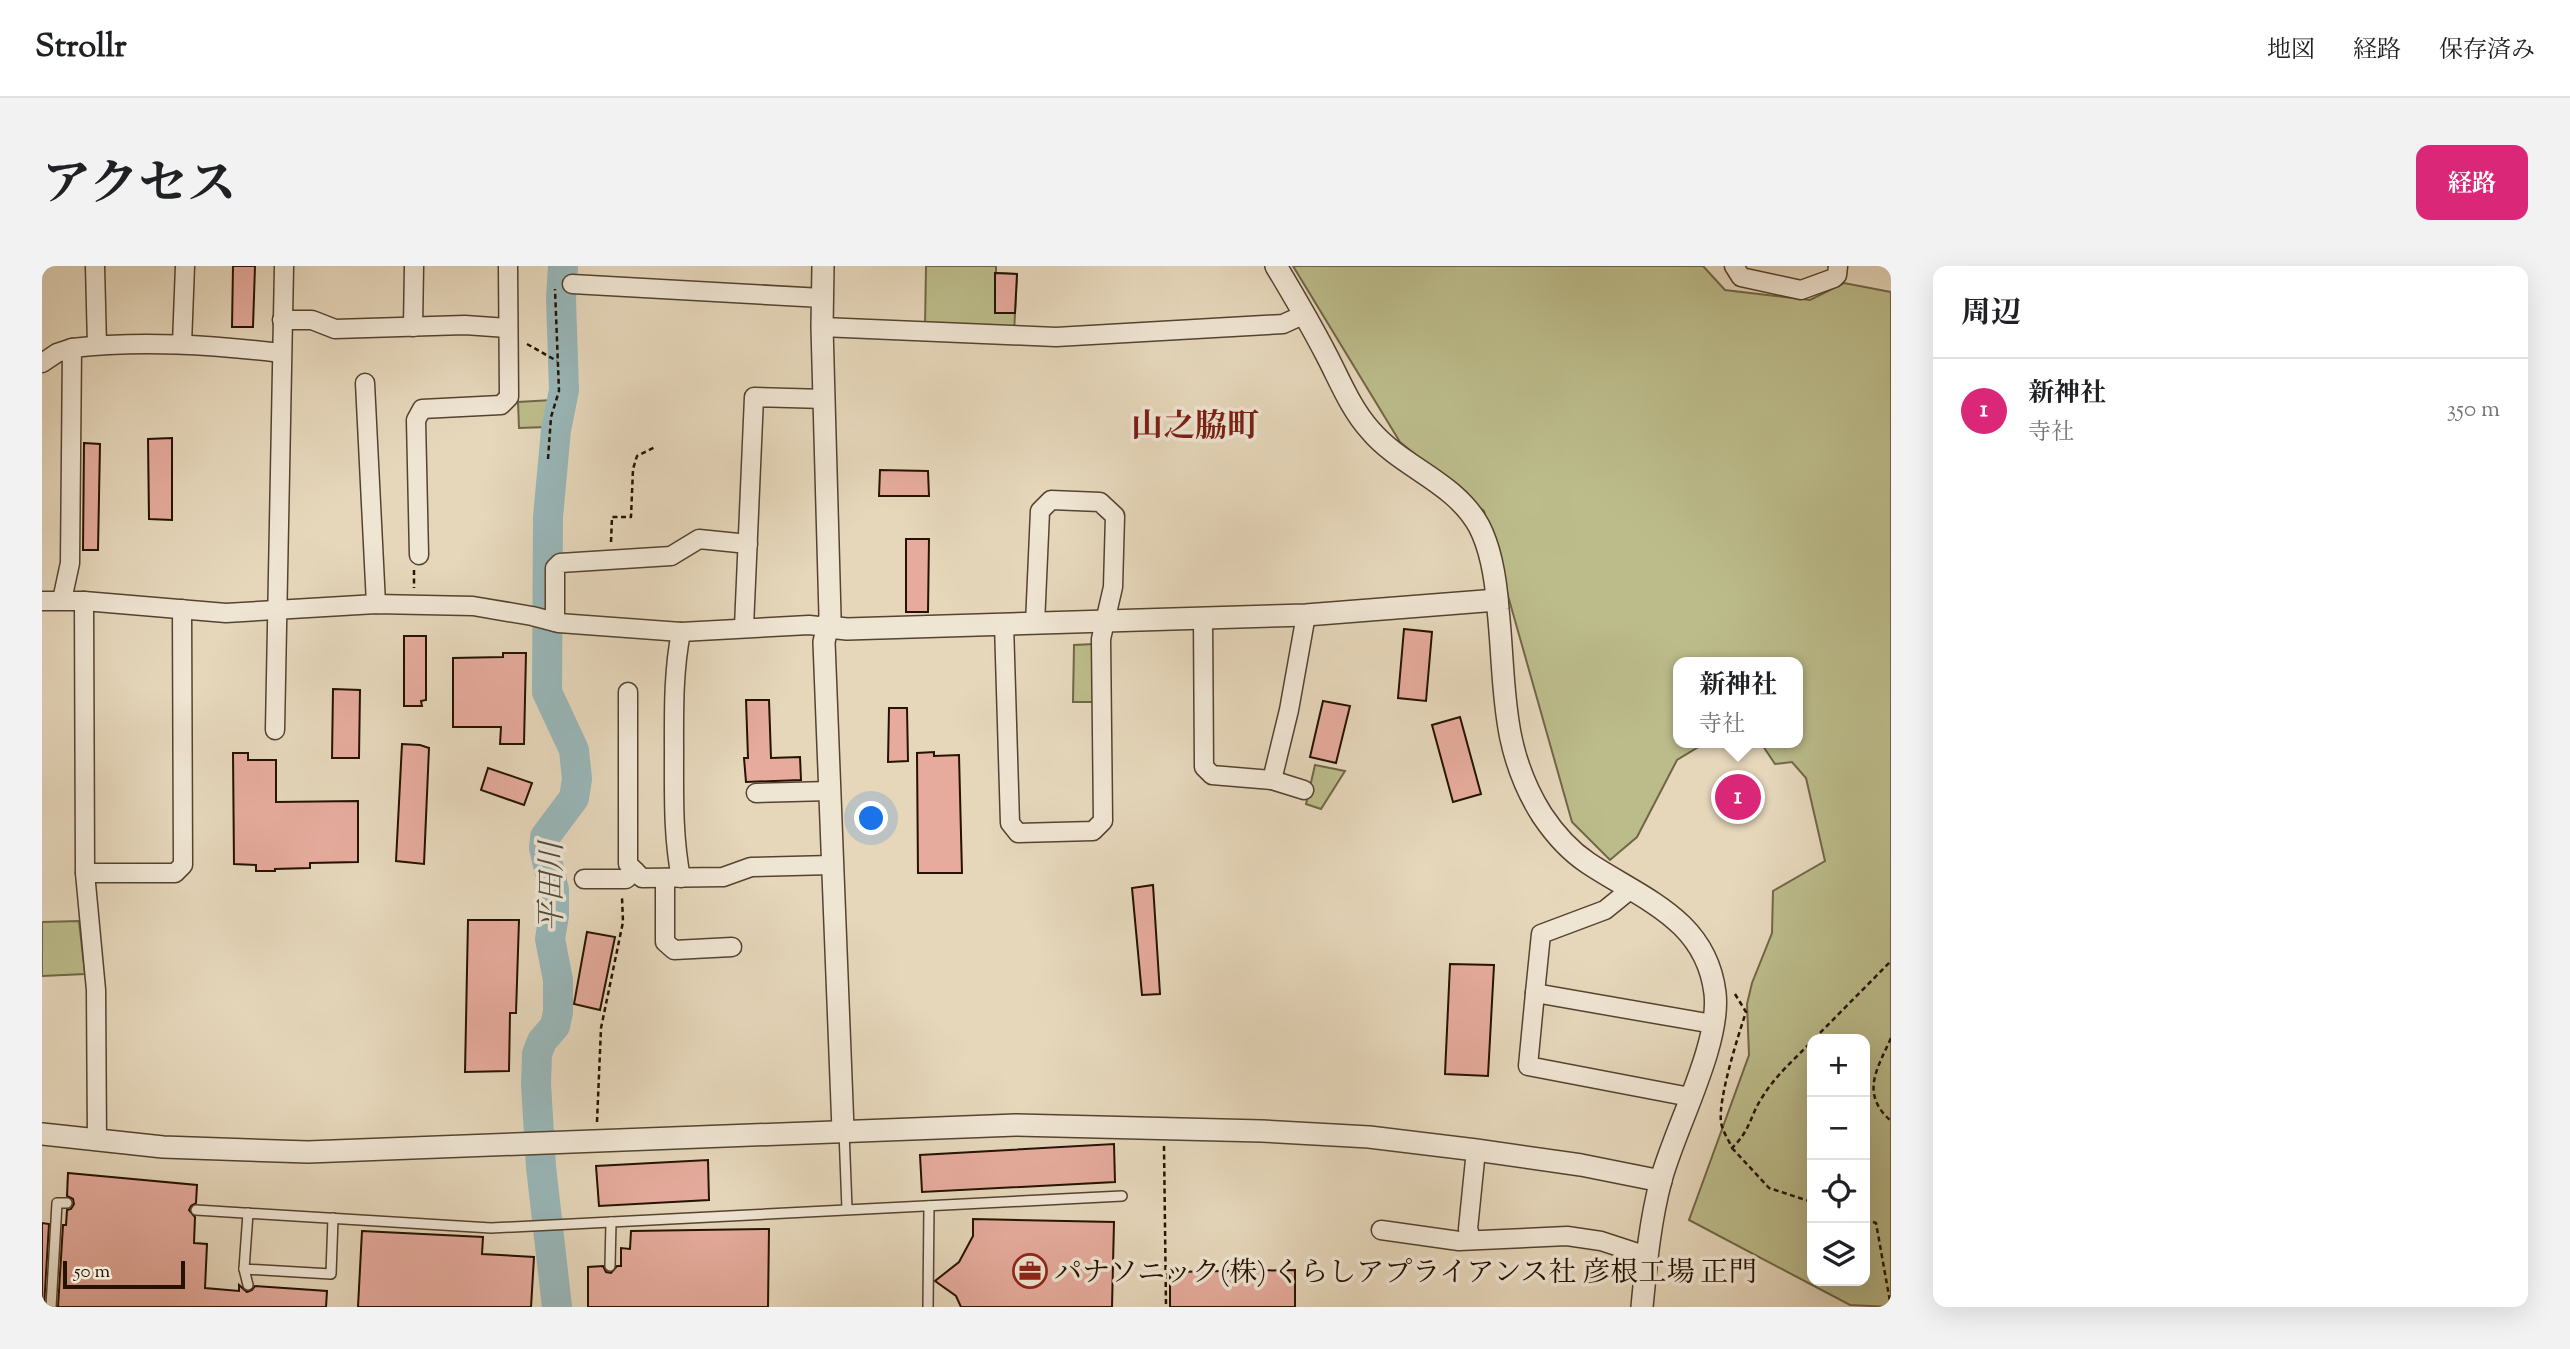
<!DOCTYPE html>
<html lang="ja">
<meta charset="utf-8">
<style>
:root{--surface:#fff;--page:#f2f2f2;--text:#202124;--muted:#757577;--line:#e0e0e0;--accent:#db2777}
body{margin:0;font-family:"Sorts Mill Goudy","Noto Serif JP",serif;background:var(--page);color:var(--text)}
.controls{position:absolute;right:21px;bottom:21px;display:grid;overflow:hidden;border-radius:14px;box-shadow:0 7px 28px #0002}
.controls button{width:63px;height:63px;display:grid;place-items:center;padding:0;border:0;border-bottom:2px solid var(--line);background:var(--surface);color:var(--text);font:35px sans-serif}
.scale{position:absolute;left:21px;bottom:18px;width:122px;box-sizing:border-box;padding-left:7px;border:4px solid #251200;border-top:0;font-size:19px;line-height:24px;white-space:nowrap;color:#251200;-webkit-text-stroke:5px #efe5d3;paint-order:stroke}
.you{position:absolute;left:830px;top:553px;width:24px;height:24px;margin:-18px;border:5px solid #fff;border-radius:50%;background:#1a73e8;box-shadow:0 0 0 10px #1a73e833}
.badge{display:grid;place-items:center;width:46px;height:46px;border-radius:50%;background:var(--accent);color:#fff;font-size:23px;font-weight:700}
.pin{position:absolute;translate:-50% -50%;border:4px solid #fff;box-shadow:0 2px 7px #0006}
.popup{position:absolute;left:1631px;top:391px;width:130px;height:91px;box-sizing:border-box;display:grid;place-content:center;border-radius:14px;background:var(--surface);filter:drop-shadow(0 2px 5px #0005);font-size:23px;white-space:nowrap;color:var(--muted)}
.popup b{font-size:26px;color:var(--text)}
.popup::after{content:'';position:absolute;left:50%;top:100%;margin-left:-14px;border:14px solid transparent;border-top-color:var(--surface)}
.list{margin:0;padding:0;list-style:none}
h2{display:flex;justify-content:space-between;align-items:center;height:91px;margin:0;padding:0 28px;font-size:30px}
h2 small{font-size:23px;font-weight:400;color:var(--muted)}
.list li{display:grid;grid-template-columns:46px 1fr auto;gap:21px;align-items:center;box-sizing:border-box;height:105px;padding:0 28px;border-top:2px solid var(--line)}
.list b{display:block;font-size:26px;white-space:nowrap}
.list p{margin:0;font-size:23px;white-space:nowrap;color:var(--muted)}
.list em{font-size:23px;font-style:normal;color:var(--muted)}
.icon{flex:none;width:38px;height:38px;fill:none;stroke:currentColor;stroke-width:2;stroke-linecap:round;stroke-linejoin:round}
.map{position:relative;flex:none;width:1849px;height:1041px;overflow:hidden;border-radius:14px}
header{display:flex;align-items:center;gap:42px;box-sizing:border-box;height:98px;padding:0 35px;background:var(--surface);border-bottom:2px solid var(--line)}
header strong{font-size:33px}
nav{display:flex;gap:38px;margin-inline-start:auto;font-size:24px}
.intro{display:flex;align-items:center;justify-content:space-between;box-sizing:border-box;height:168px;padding:0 42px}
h1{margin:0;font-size:49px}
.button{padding:18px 32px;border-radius:14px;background:var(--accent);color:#fff;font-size:24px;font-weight:700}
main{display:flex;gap:42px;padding:0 42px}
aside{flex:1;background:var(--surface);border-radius:14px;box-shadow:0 7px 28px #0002}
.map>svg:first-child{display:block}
.green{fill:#bcbc8b;stroke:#706746;stroke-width:2;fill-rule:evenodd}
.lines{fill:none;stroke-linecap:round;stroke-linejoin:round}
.river{stroke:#99b7b9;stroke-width:30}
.building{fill:#e6ab9d;stroke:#251200;stroke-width:2}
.service-casing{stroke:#55432f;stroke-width:12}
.minor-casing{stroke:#55432f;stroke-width:21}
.tertiary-casing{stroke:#55432f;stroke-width:24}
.path{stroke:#251200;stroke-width:2.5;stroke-dasharray:5 3.5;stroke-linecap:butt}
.service{stroke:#efe5d3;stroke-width:9}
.minor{stroke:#efe5d3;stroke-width:18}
.tertiary{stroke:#efe5d3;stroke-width:21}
.labels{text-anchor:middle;stroke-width:7;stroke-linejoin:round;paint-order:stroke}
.poi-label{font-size:28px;fill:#251200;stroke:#efe5d3;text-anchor:start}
.water-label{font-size:30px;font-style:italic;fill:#4e4c41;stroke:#efe5d3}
.quarter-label{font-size:32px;font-weight:bold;fill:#7a1f14;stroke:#efe5d3}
</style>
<header>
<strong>Strollr</strong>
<nav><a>地図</a><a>経路</a><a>保存済み</a></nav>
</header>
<div class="intro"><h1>アクセス</h1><a class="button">経路</a></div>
<main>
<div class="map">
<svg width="1849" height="1041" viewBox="0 0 1849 1041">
<rect width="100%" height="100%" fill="#e6d7bb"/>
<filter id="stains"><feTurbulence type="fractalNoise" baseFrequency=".00286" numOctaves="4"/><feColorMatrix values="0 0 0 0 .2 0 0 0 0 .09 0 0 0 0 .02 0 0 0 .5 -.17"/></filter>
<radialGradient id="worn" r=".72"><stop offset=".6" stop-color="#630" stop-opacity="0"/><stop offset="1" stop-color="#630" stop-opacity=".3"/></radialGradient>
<g class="green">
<polygon points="884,0 954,0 954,7 975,8 972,67 883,61"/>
<path d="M1251,0h410l22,24 85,10 34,-17 47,9v1015l-41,-2 -161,-85 60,-165 -2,-51 5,-21 20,-50 1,-42 52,-30 -19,-83 -14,-16 -17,2 -14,-21h37v-81h-120v81h27l-28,17 -40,77 -27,23 -38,-38 -88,-311 -84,-69zM1770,773h53v242h-53z"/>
<polygon points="510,134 505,161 477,162 476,136"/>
<polygon points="1052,378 1053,436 1031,436 1032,379"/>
<polygon points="1273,499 1303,505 1279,543 1264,538"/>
<polygon points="37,655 43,708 0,710 0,656"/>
</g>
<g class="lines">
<polyline class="river" points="515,1041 499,901 494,818 495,788 500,775 513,760 516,746 516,714 508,673 512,649 512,624 502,582 503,571 532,532 535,513 532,484 505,426 506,251 514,164 522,124 519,33 521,0"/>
</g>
<g class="building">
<polygon points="191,0 213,0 211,61 190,61"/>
<polygon points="953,7 975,8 973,47 953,47"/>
<polygon points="130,172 130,254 107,253 106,173"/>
<polygon points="42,177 58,178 56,284 41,284"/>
<polygon points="838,204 886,205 887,230 837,230"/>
<polygon points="864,273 887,273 886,346 864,346"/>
<polygon points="1362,363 1390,366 1384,435 1356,432"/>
<polygon points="362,370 384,370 384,434 379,435 380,440 362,440"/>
<polygon points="461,387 484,387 482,478 458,478 459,461 411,461 411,392 461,391"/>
<polygon points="291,423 318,424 317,492 290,492"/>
<polygon points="704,434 727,434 729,492 758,491 759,514 704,516 702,492 706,492"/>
<polygon points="1281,435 1308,440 1294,497 1268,491"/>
<polygon points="847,442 865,442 866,495 846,496"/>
<polygon points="1418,451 1439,528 1411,536 1390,459"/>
<polygon points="360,478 378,479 387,482 382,598 354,595"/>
<polygon points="892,486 892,490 917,489 920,607 876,607 875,487"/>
<polygon points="191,487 206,487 206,494 234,494 234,536 316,535 316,596 268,597 268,602 233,603 233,605 214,605 214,599 192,598"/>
<polygon points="446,502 490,517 482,539 439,524"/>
<polygon points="1111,619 1118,728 1100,729 1090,622"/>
<polygon points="426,654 477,654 474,747 468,747 467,805 423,806"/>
<polygon points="545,666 573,671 558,744 532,738"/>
<polygon points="1408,698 1452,699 1446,810 1403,808"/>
<polygon points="1072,878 1073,916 880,926 878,889"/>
<polygon points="666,894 667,934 557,940 554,900"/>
<polygon points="26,907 155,919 154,937 149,940 147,944 153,951 152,977 165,978 163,1022 197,1025 197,1019 205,1026 210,1024 213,1020 285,1025 284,1041 16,1041 21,959 24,959 25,944 29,943 32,938 31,933 25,930"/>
<polygon points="931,953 1072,956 1070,1041 919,1041 914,1030 893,1015 917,996 931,970"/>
<polygon points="0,957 7,958 2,1041 0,1041"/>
<polygon points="727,963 726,1041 546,1041 546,1001 561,1000 564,1006 569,1007 575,1000 579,1000 579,982 588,983 589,965"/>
<polygon points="320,965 441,971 440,988 492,991 489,1041 316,1041"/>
<polygon points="1253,1004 1253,1041 1128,1041 1128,1006"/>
</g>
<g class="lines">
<g class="service-casing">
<g id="service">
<polyline points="802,865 805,943"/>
<polyline points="154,944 449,962 1080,930"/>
<polyline points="206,947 202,1003 289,1008 291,952"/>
<polyline points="568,1000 569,956"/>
<polyline points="202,1003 206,1019"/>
<polyline points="9,1041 15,937 25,937"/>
<polyline points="886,1041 887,940"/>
</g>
</g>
<g class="minor-casing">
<g id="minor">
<polyline points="53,0 55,79"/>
<polyline points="1692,0 1699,11 1759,24 1792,12 1795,9 1796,0"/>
<polyline points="530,18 780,32"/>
<polyline points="240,54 270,54 293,63 423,59 465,62"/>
<polyline points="371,61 372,0"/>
<polyline points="780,61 1014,71 1241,58 1263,48"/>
<polyline points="140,78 143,0"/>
<polyline points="0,97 15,87 30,82"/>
<polyline points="323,117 334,338"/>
<polyline points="377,289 374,154 380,143 459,139 467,131 466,0"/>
<path d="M20,334l8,-37 2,-215c70,-8 140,-3 209,5"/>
<polyline points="0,335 42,335 184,347 334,338 431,340 490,350 517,357 639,366 767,359 786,361"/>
<polyline points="42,335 43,607 54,724 55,875"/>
<polyline points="1161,353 1162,501 1170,509 1230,514 1262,524"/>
<polyline points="513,356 513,302 518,297 629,290 657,273 706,278"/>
<polyline points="962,358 968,557 976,567 1051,565 1061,555 1059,373 1071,321 1073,250 1058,236 1009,234 998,245 993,358"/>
<polyline points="702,361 712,131 783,133"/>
<path d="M639,366c-8,41 -7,81 -7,123 0,42 -1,82 7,123"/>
<polyline points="586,426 586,598 600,612 681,611 709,601 790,599"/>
<polyline points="233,464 242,0"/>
<polyline points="1230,514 1247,444 1264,349"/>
<polyline points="714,527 788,525"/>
<polyline points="43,607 133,607 141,599 140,343"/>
<polyline points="623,612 623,676 632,684 690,681"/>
<polyline points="542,613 584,613 593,605"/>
<polyline points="1589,623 1563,644 1499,668 1493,727 1671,758"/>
<polyline points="1493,727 1486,800 1648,831"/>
<polyline points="1339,964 1417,975 1525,970 1559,975 1605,990"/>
<polyline points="1430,974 1426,963 1434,884"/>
</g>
</g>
<g class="tertiary-casing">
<g id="tertiary">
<polyline points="781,0 780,61 788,350 782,376 801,864"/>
<path d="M1234,0c18,30 35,59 51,90 13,25 24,53 43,74 32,38 84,51 109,96 13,25 17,55 19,83 8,75 1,138 44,206 12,18 28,36 46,48 54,36 118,56 127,130 6,51 -40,135 -54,187 -11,41 -15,85 -19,127"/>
<polyline points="786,361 805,363 1264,349 1455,334"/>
<polyline points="0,868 121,881 266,886 974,859 1220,865 1327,871 1434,884 1539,899 1619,915"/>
</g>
</g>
<g class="path">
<polyline points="485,78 515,95"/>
<polyline points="506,193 509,151 517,125 513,23"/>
<polyline points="569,276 570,251 589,251 591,203 595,190 613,181"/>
<polyline points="372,304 372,322"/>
<path d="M1693,728l11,18c-8,24 -28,87 -25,110 1,9 8,18 11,26 20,-20 17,-31 31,-52 13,-21 32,-37 49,-55"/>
<path d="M1849,772c-14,31 -31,56 0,83"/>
<polyline points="1772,773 1849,695"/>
<polyline points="555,856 559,762 581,656 580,631"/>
<polyline points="1122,880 1124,1041"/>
<polyline points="1690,882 1727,922 1770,936"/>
<polyline points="1823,953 1834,957 1849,1041"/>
</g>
<use href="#service" class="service"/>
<use href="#minor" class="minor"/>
<use href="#tertiary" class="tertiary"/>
</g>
<defs>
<g id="office-ring" transform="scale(1.75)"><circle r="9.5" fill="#efe5d3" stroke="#8f2418" stroke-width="1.5"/><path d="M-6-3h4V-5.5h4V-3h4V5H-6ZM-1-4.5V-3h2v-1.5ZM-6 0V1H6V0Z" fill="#8f2418"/></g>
</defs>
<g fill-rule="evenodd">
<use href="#office-ring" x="988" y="1005"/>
</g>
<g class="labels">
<g class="poi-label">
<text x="1012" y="1015">パナソニック(株) くらしアプライアンス社 彦根工場 正門</text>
</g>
<g class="water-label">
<text transform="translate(509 621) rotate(-90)" y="10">平田川</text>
</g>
<g class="quarter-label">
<text x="1153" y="170">山之脇町</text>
</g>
</g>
<rect width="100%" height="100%" filter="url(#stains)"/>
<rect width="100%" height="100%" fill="url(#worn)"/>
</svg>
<div class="controls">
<button>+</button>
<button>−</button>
<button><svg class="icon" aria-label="locate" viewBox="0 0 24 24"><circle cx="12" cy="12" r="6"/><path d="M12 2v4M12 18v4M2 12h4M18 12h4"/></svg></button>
<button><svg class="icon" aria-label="layers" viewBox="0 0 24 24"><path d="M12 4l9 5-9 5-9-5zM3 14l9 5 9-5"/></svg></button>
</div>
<div class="scale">50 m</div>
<div class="you"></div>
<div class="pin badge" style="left:1696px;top:531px">1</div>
<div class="popup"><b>新神社</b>寺社</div>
</div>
<aside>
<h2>周辺<small></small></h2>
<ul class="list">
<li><span class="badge">1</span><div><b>新神社</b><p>寺社</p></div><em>350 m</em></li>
</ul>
</aside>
</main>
